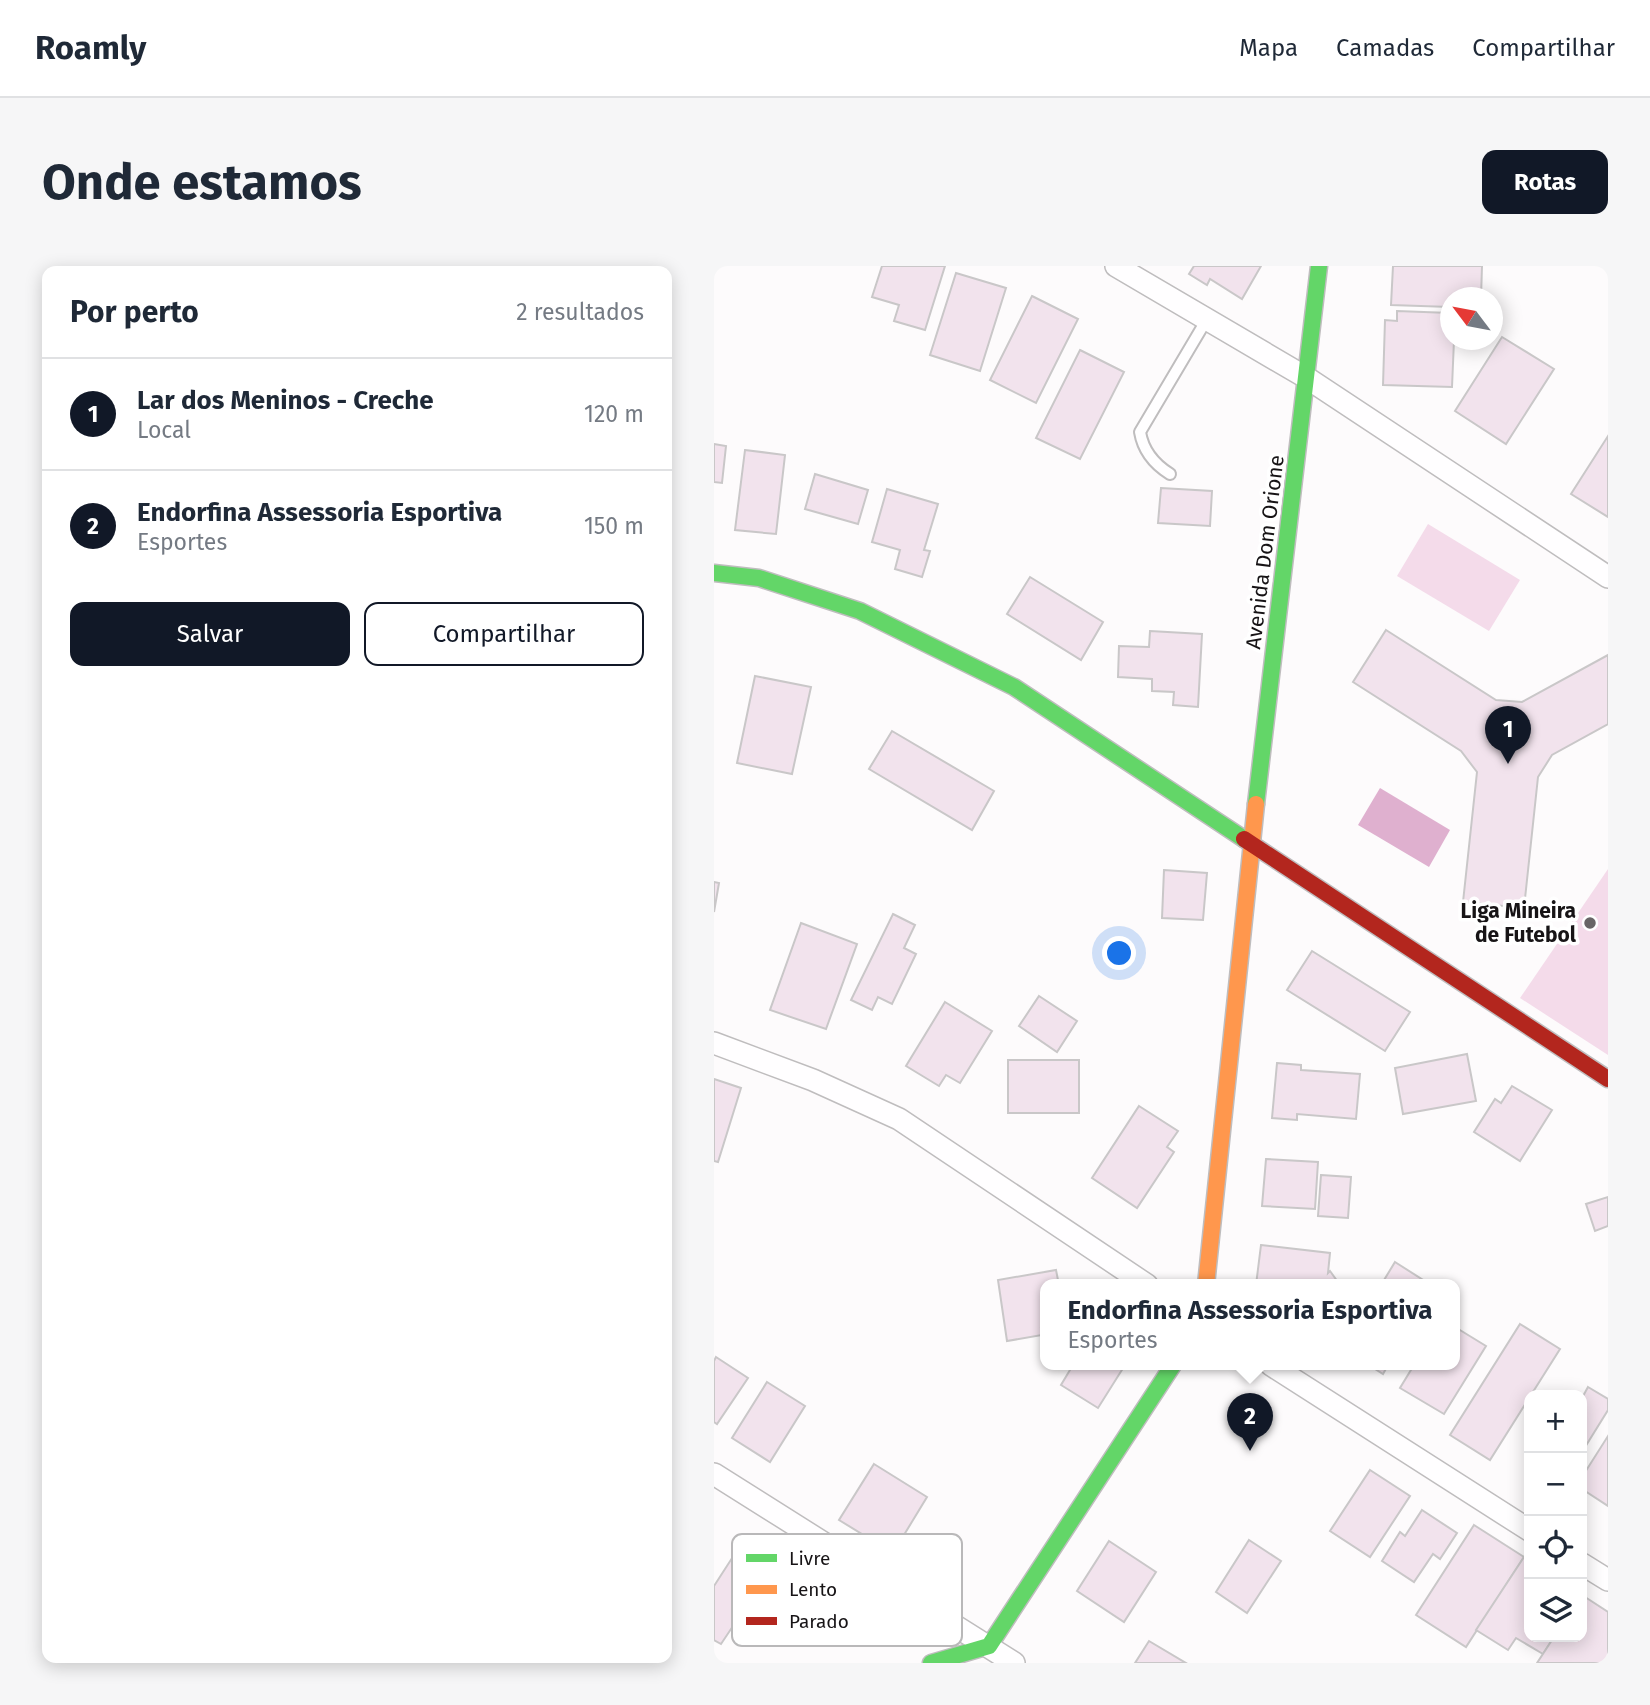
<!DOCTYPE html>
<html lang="pt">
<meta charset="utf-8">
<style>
:root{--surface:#fff;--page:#f6f6f7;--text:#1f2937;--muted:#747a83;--line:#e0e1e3;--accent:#111827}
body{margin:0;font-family:"Fira Sans",sans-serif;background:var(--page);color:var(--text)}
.controls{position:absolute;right:21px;bottom:21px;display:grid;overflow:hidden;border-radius:14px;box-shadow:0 4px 18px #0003}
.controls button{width:63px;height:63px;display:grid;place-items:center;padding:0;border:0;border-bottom:2px solid var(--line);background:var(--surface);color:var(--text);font:35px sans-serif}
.compass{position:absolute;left:726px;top:21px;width:63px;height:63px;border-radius:50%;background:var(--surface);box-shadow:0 4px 18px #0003;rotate:302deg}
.you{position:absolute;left:406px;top:688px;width:24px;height:24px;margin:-18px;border:5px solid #fff;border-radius:50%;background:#1a73e8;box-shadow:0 0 0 10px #1a73e833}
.badge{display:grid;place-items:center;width:46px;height:46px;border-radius:50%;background:var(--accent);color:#fff;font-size:23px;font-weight:700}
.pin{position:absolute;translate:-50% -58px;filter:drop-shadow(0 2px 4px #0008)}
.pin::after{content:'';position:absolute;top:37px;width:24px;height:21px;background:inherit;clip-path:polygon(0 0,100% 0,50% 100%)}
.popup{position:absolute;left:326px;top:1013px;width:420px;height:91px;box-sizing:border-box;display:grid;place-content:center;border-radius:14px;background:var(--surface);filter:drop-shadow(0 2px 5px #0005);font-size:23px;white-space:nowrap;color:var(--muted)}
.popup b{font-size:26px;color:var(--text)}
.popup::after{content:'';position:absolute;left:50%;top:100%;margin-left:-14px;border:14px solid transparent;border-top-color:var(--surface)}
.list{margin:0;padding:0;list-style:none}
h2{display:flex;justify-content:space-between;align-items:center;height:91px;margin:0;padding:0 28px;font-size:30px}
h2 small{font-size:23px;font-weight:400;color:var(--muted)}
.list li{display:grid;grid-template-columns:46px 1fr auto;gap:21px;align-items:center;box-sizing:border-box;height:112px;padding:0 28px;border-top:2px solid var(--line)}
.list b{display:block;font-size:26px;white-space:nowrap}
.list p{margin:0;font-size:23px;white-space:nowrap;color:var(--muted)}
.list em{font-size:23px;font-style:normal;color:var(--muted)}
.actions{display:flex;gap:14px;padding:21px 28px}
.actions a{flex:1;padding:16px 0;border:2px solid var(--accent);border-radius:14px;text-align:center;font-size:24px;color:var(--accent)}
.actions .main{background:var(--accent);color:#fff}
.icon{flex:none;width:38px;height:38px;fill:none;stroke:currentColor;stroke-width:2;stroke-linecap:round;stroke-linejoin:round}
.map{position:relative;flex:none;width:894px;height:1397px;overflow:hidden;border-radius:14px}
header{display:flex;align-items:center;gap:42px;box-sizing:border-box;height:98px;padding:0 35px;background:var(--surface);border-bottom:2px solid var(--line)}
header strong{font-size:33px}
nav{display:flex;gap:38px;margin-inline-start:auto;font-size:24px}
.intro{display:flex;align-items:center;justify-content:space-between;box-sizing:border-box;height:168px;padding:0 42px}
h1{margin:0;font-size:49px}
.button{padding:18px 32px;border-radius:14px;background:var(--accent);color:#fff;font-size:24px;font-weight:700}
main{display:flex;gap:42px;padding:0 42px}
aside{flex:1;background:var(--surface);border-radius:14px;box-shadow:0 4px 18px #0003}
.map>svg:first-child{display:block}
.green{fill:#f4dbea}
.water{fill:#dfb0cf}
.building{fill:#f2e3ed;stroke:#c9c7c8;stroke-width:2}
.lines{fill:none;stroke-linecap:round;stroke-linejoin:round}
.lane-casing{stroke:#bfbdbe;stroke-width:14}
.street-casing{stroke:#bfbdbe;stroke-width:24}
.fast-casing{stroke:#bfbdbe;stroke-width:19}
.slow-casing{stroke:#bfbdbe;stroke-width:19}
.jam-casing{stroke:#bfbdbe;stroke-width:19}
.lane{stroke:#fffeff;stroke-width:10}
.street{stroke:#fffeff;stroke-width:21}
.fast{stroke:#63d668;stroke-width:16}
.slow{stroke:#ff974d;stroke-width:16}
.jam{stroke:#b3261e;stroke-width:16}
.poi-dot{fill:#686566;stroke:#fff;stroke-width:2.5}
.labels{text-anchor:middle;stroke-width:7;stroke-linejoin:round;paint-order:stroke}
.street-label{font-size:21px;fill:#171416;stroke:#fff}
.poi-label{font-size:21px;font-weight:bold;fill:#171416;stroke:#fff;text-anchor:end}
.key{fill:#fff;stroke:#b9b8b9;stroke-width:2}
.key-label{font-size:19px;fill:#171416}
</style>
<header>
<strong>Roamly</strong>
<nav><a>Mapa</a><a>Camadas</a><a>Compartilhar</a></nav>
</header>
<div class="intro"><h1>Onde estamos</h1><a class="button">Rotas</a></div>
<main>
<aside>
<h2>Por perto<small>2 resultados</small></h2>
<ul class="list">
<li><span class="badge">1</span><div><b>Lar dos Meninos - Creche</b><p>Local</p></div><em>120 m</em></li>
<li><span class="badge">2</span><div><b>Endorfina Assessoria Esportiva</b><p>Esportes</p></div><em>150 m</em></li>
</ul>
<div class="actions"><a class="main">Salvar</a><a>Compartilhar</a></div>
</aside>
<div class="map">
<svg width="894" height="1397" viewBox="0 0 894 1397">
<rect width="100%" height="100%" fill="#fdfbfc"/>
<g class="green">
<polygon points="714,258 806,314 775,365 683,310"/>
<polygon points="894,603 894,789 806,732"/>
</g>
<polygon class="water" points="666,522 736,564 715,601 644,559"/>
<g class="building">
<polygon points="168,0 231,0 211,64 180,55 185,39 158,31"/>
<polygon points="480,0 547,0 528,33 496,13 493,19 475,8"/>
<polygon points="679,0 768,0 767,32 736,32 736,41 677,39"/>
<polygon points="242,7 292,22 266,105 216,89"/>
<polygon points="318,30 364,53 322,137 276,114"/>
<polygon points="683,45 736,47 736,74 740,74 738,121 669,119 671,54 683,55"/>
<polygon points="788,71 840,103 792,178 741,145"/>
<polygon points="366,84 410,106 366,193 322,172"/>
<polygon points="894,170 894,251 857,228"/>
<polygon points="0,178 12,180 8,217 0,216"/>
<polygon points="31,184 71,189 62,268 21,264"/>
<polygon points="101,208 154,224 144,258 91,243"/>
<polygon points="447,222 498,225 496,260 444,257"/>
<polygon points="173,223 224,238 210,284 216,285 208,311 181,303 186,284 158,276"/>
<polygon points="316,311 389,356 367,394 293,348"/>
<polygon points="672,364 782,434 808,436 894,389 894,458 838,489 824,511 810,642 749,636 763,506 747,485 639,416"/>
<polygon points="436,365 488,368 484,441 459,439 460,426 438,425 438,413 404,411 405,380 435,381"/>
<polygon points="41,410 97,421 78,508 23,497"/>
<polygon points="178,465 280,525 258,564 155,503"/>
<polygon points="450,604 493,607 489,654 448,652"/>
<polygon points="0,616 5,617 0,646"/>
<polygon points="179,648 201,659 190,682 202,688 178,738 164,731 158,744 137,734"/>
<polygon points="87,657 143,678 112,763 56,744"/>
<polygon points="598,685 696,746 671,785 573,724"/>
<polygon points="325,730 363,755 343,786 305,760"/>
<polygon points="231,736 278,765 246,817 232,809 225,820 192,800"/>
<polygon points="753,788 762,835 689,848 681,802"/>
<rect x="294" y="794" width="71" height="53"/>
<polygon points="563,797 587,799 587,804 646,808 642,853 583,848 583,854 558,852"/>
<polygon points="0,813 27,822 4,896 0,895"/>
<polygon points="798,820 838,844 806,895 760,866 781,833 787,837"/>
<polygon points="425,840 464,865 453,881 460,886 423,942 378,912"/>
<polygon points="552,893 604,896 601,943 548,940"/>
<polygon points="607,909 637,911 634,952 604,950"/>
<polygon points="894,931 894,960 881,965 872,938"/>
<polygon points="547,979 616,987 614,1007 616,1005 626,1019 542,1019"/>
<polygon points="681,996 717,1019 667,1019"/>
<polygon points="342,1004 345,1019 331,1019 331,1062 327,1062 328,1069 293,1075 284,1014"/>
<polygon points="806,1058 846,1083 776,1194 736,1169"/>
<polygon points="741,1061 772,1080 730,1148 686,1122 700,1099 741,1099"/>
<polygon points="2,1091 34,1112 3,1158 0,1156 0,1095"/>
<polygon points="359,1099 411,1099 384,1142 347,1119"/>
<polygon points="655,1099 674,1099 669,1108"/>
<polygon points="53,1116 91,1140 56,1196 18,1172"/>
<polygon points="874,1121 894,1133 894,1144 868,1186 868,1132"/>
<polygon points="894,1170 894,1240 868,1223 868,1211"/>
<polygon points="160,1198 213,1231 179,1287 125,1254"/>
<polygon points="656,1204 696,1230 656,1291 616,1265"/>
<polygon points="708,1244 743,1267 726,1293 719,1288 700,1316 668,1295 686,1266 691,1270"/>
<polygon points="760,1259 810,1291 752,1381 702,1349"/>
<polygon points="535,1274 567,1295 533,1347 502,1326"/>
<polygon points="395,1275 442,1306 410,1356 363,1325"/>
<polygon points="20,1289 77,1325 52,1364 27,1348 7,1378 0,1374 0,1320"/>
<polygon points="810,1291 815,1295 815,1371 840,1371 829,1388 802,1372 794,1384 762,1364"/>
<polygon points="868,1329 894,1346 894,1397 823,1397 840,1371 868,1371"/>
<polygon points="435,1375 472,1397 421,1397"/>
</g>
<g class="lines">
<g class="lane-casing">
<path id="lane" d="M456,208c-16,-10 -27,-24 -30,-42l67,-113"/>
</g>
<g class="street-casing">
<g id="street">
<polyline points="402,0 593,112 894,311"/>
<polyline points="0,777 99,814 185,853 433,1019"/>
<polyline points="557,1099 815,1264"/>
<polyline points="0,1208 300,1397"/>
<polyline points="868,1298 894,1314"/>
</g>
</g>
<g class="fast-casing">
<g id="fast">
<polyline points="0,307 45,312 146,345 300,421 530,573"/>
<polyline points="542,538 605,0"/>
<polyline points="217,1397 275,1380 459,1099"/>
</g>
</g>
<g class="slow-casing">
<polyline id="slow" points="492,1019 542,538"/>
</g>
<g class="jam-casing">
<polyline id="jam" points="530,573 894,813"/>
</g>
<use href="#lane" class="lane"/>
<use href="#street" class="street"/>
<use href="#fast" class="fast"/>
<use href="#slow" class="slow"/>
<use href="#jam" class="jam"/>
</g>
<circle class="poi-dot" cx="876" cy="657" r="7"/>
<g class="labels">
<g class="street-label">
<text transform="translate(551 286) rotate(-83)" y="7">Avenida Dom Orione</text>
</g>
<g class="poi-label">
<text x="862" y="652">Liga Mineira<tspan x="862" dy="24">de Futebol</tspan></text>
</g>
</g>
<rect x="18" y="1268" width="230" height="112" rx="10" class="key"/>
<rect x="32" y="1288" width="31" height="8" fill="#63d668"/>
<rect x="32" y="1319" width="31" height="9" fill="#ff974d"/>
<rect x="32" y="1351" width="31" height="8" fill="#b3261e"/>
<g class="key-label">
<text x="75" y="1299">Livre</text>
<text x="75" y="1330">Lento</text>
<text x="75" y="1362">Parado</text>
</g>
</svg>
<div class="controls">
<button>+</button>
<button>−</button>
<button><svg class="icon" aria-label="locate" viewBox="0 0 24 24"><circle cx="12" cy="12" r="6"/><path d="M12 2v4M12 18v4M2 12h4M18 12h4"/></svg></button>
<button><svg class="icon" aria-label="layers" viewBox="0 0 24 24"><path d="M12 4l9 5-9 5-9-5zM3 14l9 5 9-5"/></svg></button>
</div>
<svg class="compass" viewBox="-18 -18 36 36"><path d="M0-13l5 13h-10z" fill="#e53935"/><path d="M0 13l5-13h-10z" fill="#747a83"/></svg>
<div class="you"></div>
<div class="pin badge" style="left:794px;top:498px">1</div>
<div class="pin badge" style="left:536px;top:1185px">2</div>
<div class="popup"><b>Endorfina Assessoria Esportiva</b>Esportes</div>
</div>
</main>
